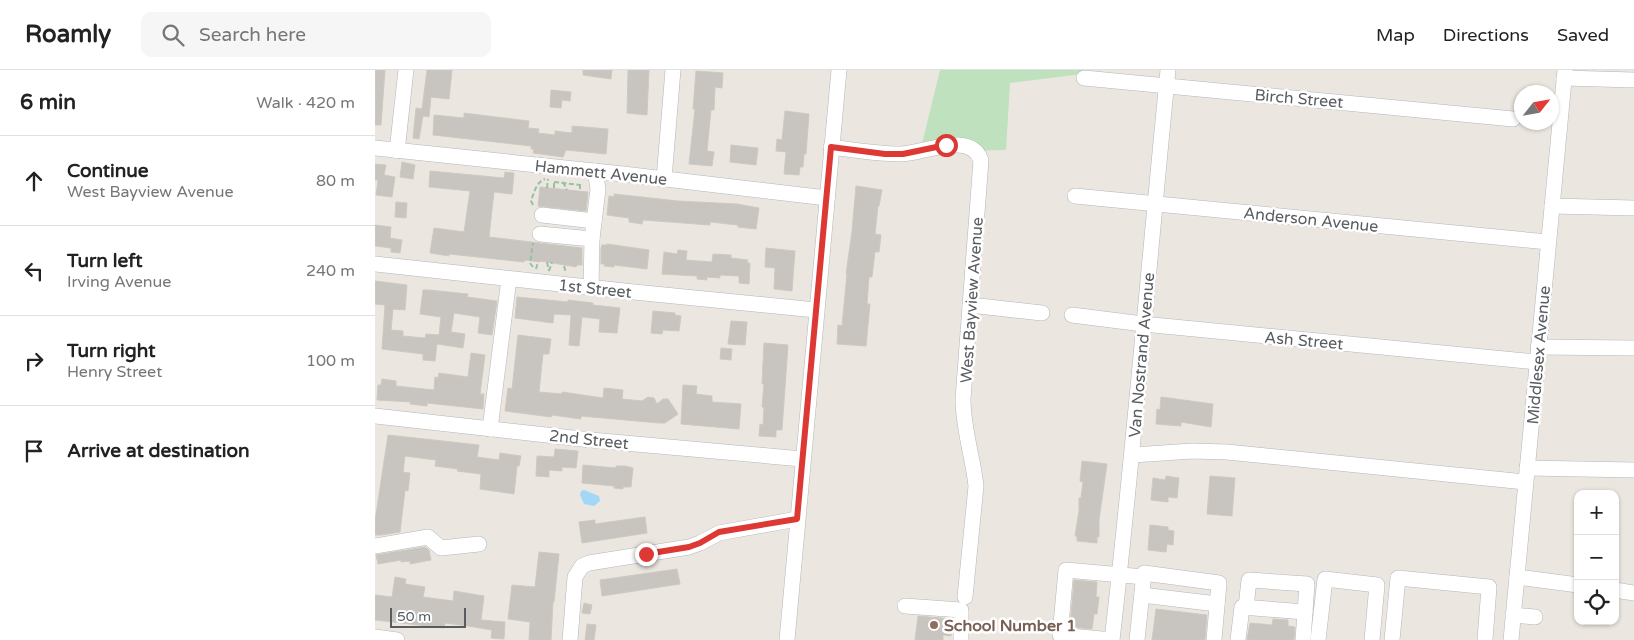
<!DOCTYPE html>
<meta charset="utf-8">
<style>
:root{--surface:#fff;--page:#f6f6f6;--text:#222;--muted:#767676;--line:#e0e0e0}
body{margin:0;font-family:"Varela Round",sans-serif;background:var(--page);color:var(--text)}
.controls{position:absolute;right:15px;bottom:15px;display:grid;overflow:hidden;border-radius:10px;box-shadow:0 1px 4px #0004}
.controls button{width:45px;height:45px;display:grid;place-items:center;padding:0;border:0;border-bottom:1px solid var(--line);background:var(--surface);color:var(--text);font:25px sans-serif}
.compass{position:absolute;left:1139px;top:15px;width:45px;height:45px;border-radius:50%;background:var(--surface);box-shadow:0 1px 4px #0004;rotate:59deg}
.scale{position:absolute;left:15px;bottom:12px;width:76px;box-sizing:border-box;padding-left:5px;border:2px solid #585c60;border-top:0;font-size:14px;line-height:18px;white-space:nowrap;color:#585c60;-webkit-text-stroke:4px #fff;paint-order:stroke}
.stop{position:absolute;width:15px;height:15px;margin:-11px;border:4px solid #dc3834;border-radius:50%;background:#fff}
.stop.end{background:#dc3834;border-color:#fff;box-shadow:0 1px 5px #0008}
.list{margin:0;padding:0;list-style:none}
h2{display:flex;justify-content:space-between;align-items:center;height:65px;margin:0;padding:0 20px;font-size:21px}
h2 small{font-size:16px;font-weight:400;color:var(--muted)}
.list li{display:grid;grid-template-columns:32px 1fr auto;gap:15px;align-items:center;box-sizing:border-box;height:90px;padding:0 20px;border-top:1px solid var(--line)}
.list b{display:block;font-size:19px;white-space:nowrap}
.list p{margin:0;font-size:16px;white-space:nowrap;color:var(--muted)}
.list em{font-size:16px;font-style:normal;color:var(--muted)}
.icon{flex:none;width:28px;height:28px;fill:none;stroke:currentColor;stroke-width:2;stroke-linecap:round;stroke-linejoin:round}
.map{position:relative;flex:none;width:1259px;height:570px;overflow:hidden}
header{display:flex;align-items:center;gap:30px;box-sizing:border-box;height:70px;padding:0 25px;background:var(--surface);border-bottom:1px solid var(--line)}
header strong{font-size:24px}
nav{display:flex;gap:28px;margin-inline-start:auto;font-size:18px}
.search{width:350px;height:45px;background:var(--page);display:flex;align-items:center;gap:12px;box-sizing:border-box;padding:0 18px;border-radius:10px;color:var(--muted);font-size:19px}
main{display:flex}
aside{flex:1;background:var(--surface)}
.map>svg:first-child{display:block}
.green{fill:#bfe1bd}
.water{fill:#a2d7f8}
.building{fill:#c8c4bf;stroke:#cfc9bf}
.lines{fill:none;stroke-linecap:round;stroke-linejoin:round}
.minor-casing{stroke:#b2b6ba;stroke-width:16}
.path{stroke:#97c1a0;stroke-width:2;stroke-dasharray:5 2.5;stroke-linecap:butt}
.minor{stroke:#fff;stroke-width:15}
.route{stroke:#dc3834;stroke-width:6}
.education-dot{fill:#8d6e63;stroke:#fff;stroke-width:2}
.labels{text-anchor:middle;stroke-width:5;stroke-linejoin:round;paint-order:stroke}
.street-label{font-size:16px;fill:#585c60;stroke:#fff}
.education-label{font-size:16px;font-weight:bold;fill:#785e54;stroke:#fff;text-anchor:start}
</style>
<header>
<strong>Roamly</strong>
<div class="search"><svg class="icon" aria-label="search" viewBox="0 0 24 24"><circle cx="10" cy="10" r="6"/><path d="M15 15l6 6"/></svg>Search here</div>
<nav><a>Map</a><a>Directions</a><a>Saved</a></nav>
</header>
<main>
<aside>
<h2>6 min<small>Walk · 420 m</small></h2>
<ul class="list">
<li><svg class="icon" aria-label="ahead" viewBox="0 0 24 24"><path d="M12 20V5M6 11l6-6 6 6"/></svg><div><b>Continue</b><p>West Bayview Avenue</p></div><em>80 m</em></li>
<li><svg class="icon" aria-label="left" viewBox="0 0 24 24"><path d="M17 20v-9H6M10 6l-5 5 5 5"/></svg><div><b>Turn left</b><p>Irving Avenue</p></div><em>240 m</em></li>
<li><svg class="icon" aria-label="right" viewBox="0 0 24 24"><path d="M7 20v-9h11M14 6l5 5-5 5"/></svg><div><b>Turn right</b><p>Henry Street</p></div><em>100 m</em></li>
<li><svg class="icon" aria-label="arrive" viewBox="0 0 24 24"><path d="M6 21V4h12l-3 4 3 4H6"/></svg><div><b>Arrive at destination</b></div></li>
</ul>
</aside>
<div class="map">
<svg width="1259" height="570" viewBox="0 0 1259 570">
<rect width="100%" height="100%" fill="#ebe7e0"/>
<polygon class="green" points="565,0 707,0 707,4 635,13 631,80 545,82"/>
<polygon class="water" points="209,420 224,426 225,431 219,436 209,434 205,425 206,421"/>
<g class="building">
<polygon points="0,0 10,0 6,55 0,55"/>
<polygon points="52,0 77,0 74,29 56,27 54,47 48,46 44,69 38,68 41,38 47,39"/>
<polygon points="208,0 237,0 236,9 208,5"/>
<polygon points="253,0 274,0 272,45 252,43"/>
<polygon points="321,1 348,3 347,18 340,17 339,40 336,40 332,81 339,82 337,96 314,94 320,39 318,39"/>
<polygon points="176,20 196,22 195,31 187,30 186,38 175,37"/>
<polygon points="410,41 434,44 431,84 429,84 428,97 425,97 424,105 409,104 411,82 401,81 402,69 407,70"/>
<polygon points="89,43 154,51 153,58 164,59 163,63 180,65 180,61 197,63 197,56 233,59 231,84 191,80 188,87 158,83 159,79 156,79 156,76 58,65 59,45 89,48"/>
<polygon points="356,75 383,78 381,95 355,92"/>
<polygon points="27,92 40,95 38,109 25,107"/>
<polygon points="0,94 11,95 9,105 20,107 17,127 1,125 3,110 0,110"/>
<polygon points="55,101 129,108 130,102 139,103 137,124 119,122 114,167 207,178 207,195 202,195 201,197 166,191 165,192 150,190 149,192 74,184 74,186 55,183 59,158 89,162 95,121 54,117"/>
<polygon points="481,116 507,120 504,136 503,136 500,164 506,165 504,182 500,182 497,207 494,207 492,234 495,234 491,276 462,274 463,255 467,256 472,204 471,204 477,161"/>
<polygon points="165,117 213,122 211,141 163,136"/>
<polygon points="239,124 303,131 362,134 384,138 381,159 363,157 363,155 335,152 335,155 268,150 267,154 254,152 254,148 232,145 234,126 239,127"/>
<polygon points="21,132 32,133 31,148 20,147"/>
<polygon points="0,155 16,157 15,168 27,170 25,183 16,182 16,178 0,176"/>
<polygon points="232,174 274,180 272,199 239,195 239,197 229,196 230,194 226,194 226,178 227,175 232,175"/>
<polygon points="391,178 420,181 417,221 399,219 400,198 390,197"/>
<polygon points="303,180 312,181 311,190 337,192 338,184 356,185 356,188 373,190 372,193 375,193 374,214 364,213 364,206 345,205 345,208 332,207 332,210 322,209 322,206 287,204 289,182 302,184"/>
<polygon points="0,211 32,215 30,240 18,239 16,260 28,261 28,266 50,268 51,264 64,265 66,247 45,244 48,220 54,220 93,224 92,227 122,231 117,265 103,263 105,247 79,243 76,262 90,264 88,278 62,274 60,291 48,290 48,284 7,279 10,235 0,234"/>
<polygon points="142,227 193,232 193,230 218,233 218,235 245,238 242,263 224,262 225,249 207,247 204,276 194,275 196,245 179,244 178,253 140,248"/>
<polygon points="278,241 300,243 300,245 306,246 304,261 288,260 287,264 276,263"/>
<polygon points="356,251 372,252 370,275 353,274"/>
<polygon points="143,265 176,269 174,284 168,284 164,322 187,324 187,322 228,328 229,318 248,320 247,329 267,331 273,327 279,328 282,334 288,329 293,329 303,344 290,353 284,353 206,346 206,349 177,345 176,347 130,341 133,318 137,319"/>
<polygon points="389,273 413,275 407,360 401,360 401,367 384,366 385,354 388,355 389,337 387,337 389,314 387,314"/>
<polygon points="346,278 357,279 356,290 345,289"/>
<polygon points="96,283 110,285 105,324 109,324 108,339 52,333 52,336 35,334 36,332 2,330 3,315 6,315 7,309 21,311 21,316 59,320 60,307 63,308 64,303 93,307"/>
<polygon points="308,315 322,316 321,324 337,326 337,332 366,334 364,359 306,354"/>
<polygon points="786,327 838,334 836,357 806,352 806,356 781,354 782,339 785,340"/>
<polygon points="13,365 104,375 102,387 124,390 125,383 146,386 144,396 142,396 139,424 105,419 106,404 82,401 83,399 60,396 61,390 30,386 28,402 35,403 33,421 30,420 25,462 6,465 0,465 0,451"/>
<polygon points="180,379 203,381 201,398 187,397 187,401 174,400 174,407 161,406 162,386 179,387"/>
<polygon points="707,391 732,394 724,450 724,467 722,467 722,473 702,471 702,466 700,466 704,441 704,428 706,428 708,412 705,411"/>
<polygon points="208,395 241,398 241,396 250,396 258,398 256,417 248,417 248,419 239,418 239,416 207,413"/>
<polygon points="791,406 804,408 802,428 793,427 793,432 776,430 778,408 790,410"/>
<polygon points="835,406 860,408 857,446 832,444"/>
<polygon points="270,447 272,463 207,473 204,452 220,450 220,454"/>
<polygon points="775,455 793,457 793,460 799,461 798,475 792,474 791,482 773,480"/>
<polygon points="50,477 54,480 56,490 35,494 35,491 26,492 26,490 3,494 1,485"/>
<polygon points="164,482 184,484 179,532 178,532 176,570 154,570 155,552 133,549 137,515 160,517"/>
<polygon points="302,499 305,514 227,526 225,510"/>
<polygon points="20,507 31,509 30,514 50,517 48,527 78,531 79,521 109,526 106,550 130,552 129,569 116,568 117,560 93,556 70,553 69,558 0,550 0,525 17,527"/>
<polygon points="699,510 722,512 721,527 724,527 722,544 719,544 717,559 695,557"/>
<polygon points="209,533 217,535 215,544 207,543"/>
<polygon points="781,539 832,545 830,570 777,570"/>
<polygon points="543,546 577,549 576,566 568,565 568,570 540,570"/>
<polygon points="898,549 913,550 913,556 920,557 919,570 872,570 875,553 897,555"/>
<polygon points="212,554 221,555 219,570 210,570"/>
</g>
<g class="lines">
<g class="minor-casing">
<g id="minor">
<polyline points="709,8 1138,49"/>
<polyline points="1189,8 1259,10"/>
<path d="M456,77c23,3 46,7 69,7 23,0 70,-24 81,6l-18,239c0,30 10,58 13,87l-11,111"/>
<polyline points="0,78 248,104 452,128"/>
<polyline points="22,81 31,0"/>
<polyline points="289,109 298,0"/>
<polyline points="700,126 1173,172"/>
<polyline points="1177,136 1259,138"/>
<polyline points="167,145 219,151"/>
<polyline points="165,164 217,169"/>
<polyline points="0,194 259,222 441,240"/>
<polyline points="216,218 217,169 223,119 220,101"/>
<polyline points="595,235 667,243"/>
<polyline points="697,245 768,254 1162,292"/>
<polyline points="1163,277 1259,278"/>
<polyline points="0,346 216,370 427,389"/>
<polyline points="115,359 134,209"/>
<polyline points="758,385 817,381 852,382 1150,412"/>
<polyline points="1152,398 1259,400"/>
<polyline points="0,476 53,467 66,478 104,474"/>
<polyline points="1142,507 1203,515"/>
<polyline points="1240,520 1259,523"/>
<polyline points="767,525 842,534"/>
<polyline points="530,536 586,540 586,570"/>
<polyline points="871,537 874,510 932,514 928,570"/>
<polyline points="1138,545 1160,547"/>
<polyline points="0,567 22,570"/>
<polyline points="195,570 200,507 207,496 214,493 314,477 325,473 344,463 422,449"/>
<polyline points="412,570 464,0"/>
<path d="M737,570c22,-190 37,-380 56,-570"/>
<polyline points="737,570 685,565 691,500 769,507"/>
<polyline points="762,570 769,503 844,513 839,570"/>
<polyline points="863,570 867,537 930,542"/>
<polyline points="943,570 950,509 1002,515 997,570"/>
<polyline points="1017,570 1023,508 1114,517 1110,570"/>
<polyline points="1136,570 1190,0"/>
</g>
</g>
<g class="path">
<polyline points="179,112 205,115"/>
<polyline points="188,112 192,120"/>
<polyline points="205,114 205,121"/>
<polyline points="172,118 173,109"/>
<polyline points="179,118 179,112"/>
<path d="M158,135l-2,-4c3,-8 5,-19 14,-22"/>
<polyline points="172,192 174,201"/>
<polyline points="189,196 191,203"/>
<polyline points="158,197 155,193 158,173"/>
<polyline points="161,199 163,192"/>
<polyline points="174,201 177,192"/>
</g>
<use href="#minor" class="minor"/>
</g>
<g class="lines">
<polyline class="route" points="271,484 314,477 325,473 344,462 422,449 456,77 510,84 528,84 571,75"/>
</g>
<circle class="education-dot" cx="559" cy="555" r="5"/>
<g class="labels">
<g class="street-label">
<text transform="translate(924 28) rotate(5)" y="6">Birch Street</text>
<text transform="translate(226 102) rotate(6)" y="6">Hammett Avenue</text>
<text transform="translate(936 149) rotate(6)" y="6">Anderson Avenue</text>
<text transform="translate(220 218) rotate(6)" y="6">1st Street</text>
<text transform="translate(596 230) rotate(-86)" y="6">West Bayview Avenue</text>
<text transform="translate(929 270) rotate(5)" y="6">Ash Street</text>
<text transform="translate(766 285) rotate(-85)" y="6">Van Nostrand Avenue</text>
<text transform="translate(1163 285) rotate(-85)" y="6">Middlesex Avenue</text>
<text transform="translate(214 369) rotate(6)" y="6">2nd Street</text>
</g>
<g class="education-label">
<text x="569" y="561">School Number 1</text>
</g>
</g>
</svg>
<div class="controls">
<button>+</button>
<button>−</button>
<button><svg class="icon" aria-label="locate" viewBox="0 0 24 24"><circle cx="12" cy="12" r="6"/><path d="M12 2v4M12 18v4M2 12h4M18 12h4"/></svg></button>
</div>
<svg class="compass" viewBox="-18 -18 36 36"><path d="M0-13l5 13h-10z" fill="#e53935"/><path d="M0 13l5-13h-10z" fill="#767676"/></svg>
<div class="scale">50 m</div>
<div class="stop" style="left:571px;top:75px"></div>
<div class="stop end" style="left:271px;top:484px"></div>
</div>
</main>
